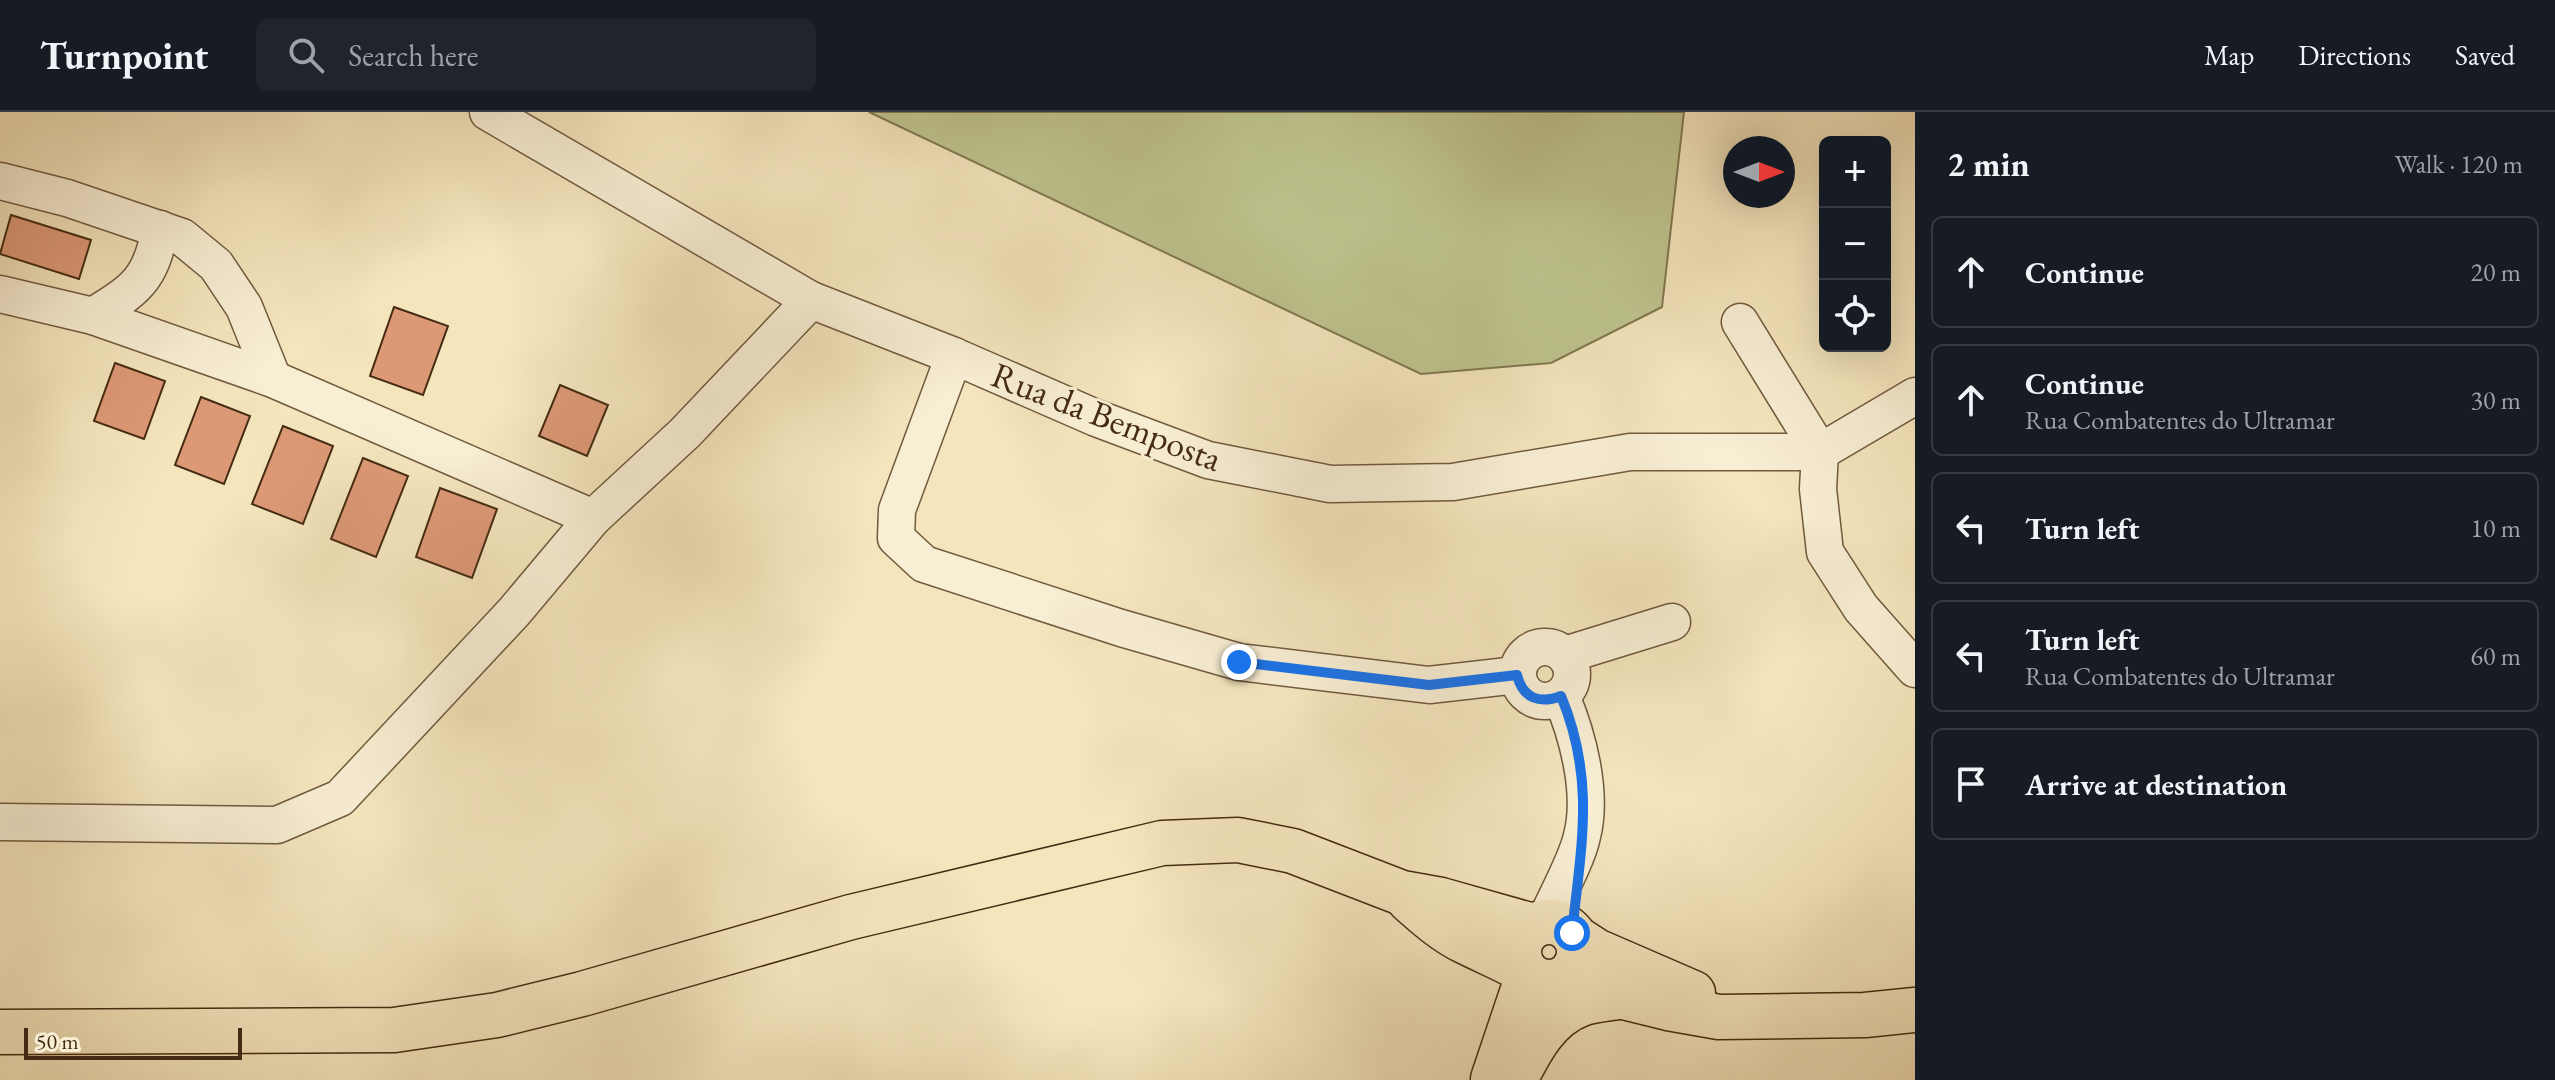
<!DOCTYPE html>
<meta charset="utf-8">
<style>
:root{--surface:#171b24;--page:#20242c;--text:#f1f3f6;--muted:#9ea1a6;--line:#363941}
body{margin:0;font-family:"EB Garamond",serif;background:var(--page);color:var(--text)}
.controls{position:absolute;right:24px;top:24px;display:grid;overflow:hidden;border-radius:12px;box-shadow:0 8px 32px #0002}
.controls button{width:72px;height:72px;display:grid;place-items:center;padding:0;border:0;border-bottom:2px solid var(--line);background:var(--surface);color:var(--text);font:40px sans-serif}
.compass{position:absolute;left:1723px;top:24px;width:72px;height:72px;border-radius:50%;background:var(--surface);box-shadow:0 8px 32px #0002;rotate:90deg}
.scale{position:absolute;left:24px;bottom:20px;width:218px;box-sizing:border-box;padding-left:8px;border:4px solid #452b13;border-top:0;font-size:22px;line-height:28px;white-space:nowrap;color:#452b13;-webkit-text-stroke:6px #f8eed4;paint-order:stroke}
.stop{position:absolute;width:24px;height:24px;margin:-18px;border:6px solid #1a73e8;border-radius:50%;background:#fff}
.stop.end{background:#1a73e8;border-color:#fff;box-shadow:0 2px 8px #0008}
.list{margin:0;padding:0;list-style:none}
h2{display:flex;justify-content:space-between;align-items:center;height:104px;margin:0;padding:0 32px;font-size:34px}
h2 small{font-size:26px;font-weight:400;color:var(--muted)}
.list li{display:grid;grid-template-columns:52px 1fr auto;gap:24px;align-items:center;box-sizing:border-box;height:112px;margin:0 16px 16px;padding:0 16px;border:2px solid var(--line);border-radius:12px}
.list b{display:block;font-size:30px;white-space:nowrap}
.list p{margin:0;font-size:26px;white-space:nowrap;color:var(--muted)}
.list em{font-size:26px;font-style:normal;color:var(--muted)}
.icon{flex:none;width:44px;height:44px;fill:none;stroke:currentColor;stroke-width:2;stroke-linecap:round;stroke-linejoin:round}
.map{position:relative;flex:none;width:1915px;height:968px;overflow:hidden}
header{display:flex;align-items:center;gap:48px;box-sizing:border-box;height:112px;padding:0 40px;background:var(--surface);border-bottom:2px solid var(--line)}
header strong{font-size:38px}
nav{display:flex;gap:44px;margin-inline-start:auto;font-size:28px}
.search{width:560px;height:72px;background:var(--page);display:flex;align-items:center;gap:20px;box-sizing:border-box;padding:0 28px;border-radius:12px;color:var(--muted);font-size:30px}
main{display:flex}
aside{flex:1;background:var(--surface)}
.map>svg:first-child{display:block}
.green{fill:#bec48f;stroke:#827851;stroke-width:2}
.building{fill:#dd9976;stroke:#452b13;stroke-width:2}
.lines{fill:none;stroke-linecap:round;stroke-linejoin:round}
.minor-casing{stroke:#715a3e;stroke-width:39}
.major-casing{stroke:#452b13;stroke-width:47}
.minor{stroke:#f8eed4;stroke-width:36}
.major{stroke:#f4e5bd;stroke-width:44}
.route{stroke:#1a73e8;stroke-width:10}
.labels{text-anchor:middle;stroke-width:6;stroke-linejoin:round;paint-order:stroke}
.street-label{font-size:36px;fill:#452b13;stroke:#f8eed4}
</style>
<header>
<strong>Turnpoint</strong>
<div class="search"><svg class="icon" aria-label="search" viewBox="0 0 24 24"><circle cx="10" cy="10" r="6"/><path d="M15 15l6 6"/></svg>Search here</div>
<nav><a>Map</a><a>Directions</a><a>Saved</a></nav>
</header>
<main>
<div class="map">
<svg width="1915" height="968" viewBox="0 0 1915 968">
<rect width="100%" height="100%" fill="#f4e5bd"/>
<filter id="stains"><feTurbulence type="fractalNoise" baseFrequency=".0025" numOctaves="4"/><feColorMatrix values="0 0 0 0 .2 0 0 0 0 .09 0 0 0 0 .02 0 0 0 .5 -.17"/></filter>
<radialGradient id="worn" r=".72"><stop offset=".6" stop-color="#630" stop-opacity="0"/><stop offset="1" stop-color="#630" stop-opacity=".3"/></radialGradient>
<polygon class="green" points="869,0 1684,0 1662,195 1551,251 1421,262"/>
<g class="building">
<polygon points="11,103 91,128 79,167 0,142"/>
<polygon points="394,195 448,214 423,283 370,264"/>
<polygon points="115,251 165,269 144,327 94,309"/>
<polygon points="560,273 608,293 587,344 539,324"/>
<polygon points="201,285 250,304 224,372 175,353"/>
<polygon points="283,314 333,334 303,412 252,392"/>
<polygon points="363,346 408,364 376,445 331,427"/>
<polygon points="440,376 497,397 472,466 416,445"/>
</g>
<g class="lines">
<g class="minor-casing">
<g id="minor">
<polyline points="488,0 811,188 954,244 1096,306 1208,348 1330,372 1453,370 1630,340 1820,340 1915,284"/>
<polyline points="0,69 67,86 182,125 216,153 244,195 273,267"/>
<polyline points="0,182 93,204 273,267 593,406 514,500 340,686 277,713 0,710"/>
<path d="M93,204c42,-26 58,-36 67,-87"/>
<polyline points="1740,210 1820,340 1818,377 1825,440 1861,496 1915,557"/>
<polyline points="954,244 897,398 896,426 924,452 1121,516 1239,550 1429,573 1517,563"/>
<polyline points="593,406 685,321 811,188"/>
<circle cx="1545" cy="562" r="27"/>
<polyline points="1565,543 1672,510"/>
<path d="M1545,810c10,-23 32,-62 37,-86 11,-43 -4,-100 -21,-140"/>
</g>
</g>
<g class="major-casing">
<g id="major">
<path d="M1409,788c18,16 36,32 57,42 20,10 40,18 59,29"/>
<circle cx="1549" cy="840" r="30"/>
<polyline points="1576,826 1596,839 1693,881"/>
<polyline points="1559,869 1668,896 1719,905 1865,903 1915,898"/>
<polyline points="0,920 394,918 497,903 582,882 851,805 1162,731 1238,728 1293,739 1402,781 1441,788 1533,814"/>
<polyline points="1493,967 1528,863"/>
<path d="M1515,968c15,-30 32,-64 66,-76 11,-4 25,-5 37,-7"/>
</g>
</g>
<use href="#minor" class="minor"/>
<use href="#major" class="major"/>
</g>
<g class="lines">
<path class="route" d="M1239,550l190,23 88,-10c6,24 23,29 44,21 35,84 20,150 11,237"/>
</g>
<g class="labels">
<g class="street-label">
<text transform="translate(1107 304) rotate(21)" y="13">Rua da Bemposta</text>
</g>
</g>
<rect width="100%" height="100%" filter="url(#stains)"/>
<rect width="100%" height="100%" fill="url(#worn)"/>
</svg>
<div class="controls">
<button>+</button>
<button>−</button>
<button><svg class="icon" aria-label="locate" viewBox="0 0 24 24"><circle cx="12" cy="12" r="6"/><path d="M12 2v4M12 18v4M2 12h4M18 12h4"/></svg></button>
</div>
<svg class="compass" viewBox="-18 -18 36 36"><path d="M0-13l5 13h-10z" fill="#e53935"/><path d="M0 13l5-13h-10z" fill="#9ea1a6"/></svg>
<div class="scale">50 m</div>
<div class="stop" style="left:1572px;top:821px"></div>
<div class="stop end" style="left:1239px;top:550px"></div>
</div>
<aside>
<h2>2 min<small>Walk · 120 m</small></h2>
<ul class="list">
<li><svg class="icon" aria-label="ahead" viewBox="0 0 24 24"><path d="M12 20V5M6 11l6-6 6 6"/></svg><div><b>Continue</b></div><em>20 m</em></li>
<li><svg class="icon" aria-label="ahead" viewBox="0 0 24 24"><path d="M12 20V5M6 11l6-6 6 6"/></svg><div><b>Continue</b><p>Rua Combatentes do Ultramar</p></div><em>30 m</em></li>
<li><svg class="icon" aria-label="left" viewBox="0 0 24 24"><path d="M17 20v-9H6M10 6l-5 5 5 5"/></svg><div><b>Turn left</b></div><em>10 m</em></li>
<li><svg class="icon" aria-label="left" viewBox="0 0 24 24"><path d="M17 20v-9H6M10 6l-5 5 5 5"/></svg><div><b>Turn left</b><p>Rua Combatentes do Ultramar</p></div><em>60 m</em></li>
<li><svg class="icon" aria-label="arrive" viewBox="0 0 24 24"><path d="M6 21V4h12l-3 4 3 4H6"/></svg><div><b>Arrive at destination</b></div></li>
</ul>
</aside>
</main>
